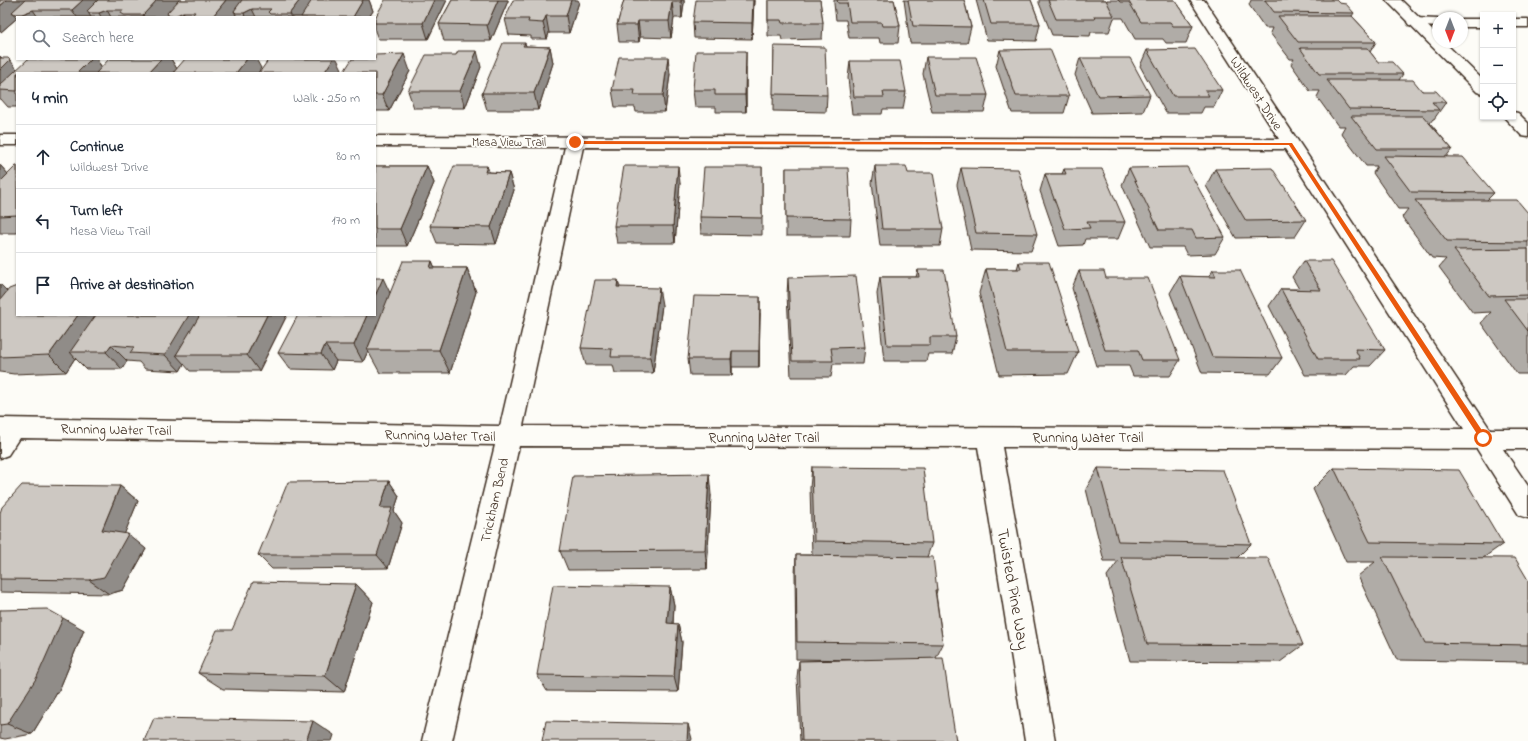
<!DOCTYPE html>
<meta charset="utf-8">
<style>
:root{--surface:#fff;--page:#f6f6f7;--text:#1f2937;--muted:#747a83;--line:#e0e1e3}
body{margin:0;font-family:"Indie Flower",sans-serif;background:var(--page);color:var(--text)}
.controls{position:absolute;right:12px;top:12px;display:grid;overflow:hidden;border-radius:0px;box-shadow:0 1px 3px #0004}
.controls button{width:36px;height:36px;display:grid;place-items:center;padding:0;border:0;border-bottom:1px solid var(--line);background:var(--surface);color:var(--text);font:20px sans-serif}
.compass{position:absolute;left:1432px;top:12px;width:36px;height:36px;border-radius:50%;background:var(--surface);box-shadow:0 1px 3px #0004;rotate:180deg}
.stop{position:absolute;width:12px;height:12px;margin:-9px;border:3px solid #ea580c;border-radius:50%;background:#fff}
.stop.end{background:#ea580c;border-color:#fff;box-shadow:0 1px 4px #0008}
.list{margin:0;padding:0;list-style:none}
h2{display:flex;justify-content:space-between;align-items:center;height:52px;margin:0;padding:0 16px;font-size:17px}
h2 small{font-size:13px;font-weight:400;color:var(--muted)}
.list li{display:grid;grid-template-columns:26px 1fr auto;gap:12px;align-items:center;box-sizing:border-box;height:64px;padding:0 16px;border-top:1px solid var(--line)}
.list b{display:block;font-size:15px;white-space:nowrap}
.list p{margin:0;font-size:13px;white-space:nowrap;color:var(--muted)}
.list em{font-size:13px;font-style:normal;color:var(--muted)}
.icon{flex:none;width:22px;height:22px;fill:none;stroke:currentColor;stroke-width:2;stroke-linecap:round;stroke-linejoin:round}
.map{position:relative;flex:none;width:1528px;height:741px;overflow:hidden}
.search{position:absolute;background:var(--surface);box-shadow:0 1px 3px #0004;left:16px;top:16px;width:360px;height:44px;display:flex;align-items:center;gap:10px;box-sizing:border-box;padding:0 14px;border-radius:0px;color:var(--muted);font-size:15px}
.panel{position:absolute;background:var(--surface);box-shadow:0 1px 3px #0004;left:16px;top:72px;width:360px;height:244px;border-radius:0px}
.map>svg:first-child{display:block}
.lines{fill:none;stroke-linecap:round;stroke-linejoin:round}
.street-casing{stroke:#3b2a1e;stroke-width:3}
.secondary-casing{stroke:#3b2a1e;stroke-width:3}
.street{fill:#fdfcf7;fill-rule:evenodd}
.secondary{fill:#fdfcf7;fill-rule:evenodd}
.wall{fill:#b0aca7;stroke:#3b2a1e}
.shaded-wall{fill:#908c88;stroke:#3b2a1e}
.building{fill:#cdc8c2;stroke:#3b2a1e}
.route{fill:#ea580c}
.labels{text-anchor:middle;stroke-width:4;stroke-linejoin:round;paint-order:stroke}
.far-street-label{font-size:12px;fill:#3b2a1e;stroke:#fdfcf7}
.street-label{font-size:14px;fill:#3b2a1e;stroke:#fdfcf7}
.near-street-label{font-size:17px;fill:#3b2a1e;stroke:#fdfcf7}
</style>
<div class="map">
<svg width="1528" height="741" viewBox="0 0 1528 741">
<rect width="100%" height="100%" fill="#fdfcf7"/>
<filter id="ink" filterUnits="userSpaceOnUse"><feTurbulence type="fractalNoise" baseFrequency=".025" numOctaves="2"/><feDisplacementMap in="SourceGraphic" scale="8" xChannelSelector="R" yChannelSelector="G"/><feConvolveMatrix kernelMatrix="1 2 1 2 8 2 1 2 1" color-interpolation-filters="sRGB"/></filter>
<g filter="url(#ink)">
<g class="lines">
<g class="street-casing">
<g id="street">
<path d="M1190,0h14l286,429h38v20h-25l25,37v32l-9,-3 -42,-66 -475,-2 53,294h-30l-47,-294 -459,-1 -67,295h-30l73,-296 -476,-7 -11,17 -8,3v-40l500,8 65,-279 -190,-1v-10l904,3zM583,147l702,2 179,280 -941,-3z"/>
<polygon points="1414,18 1438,19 1438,27 1409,25 1407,22 1409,19"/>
<rect x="1462" y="19" width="21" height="8"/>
<rect x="1513" y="19" width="15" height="8"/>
<rect x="0" y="135" width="17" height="10"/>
</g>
</g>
<g class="secondary-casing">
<g id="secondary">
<polygon points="1386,0 1401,0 1438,36 1438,42 1444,42 1483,80 1483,94 1477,92"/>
<polygon points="1513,112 1518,113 1528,123 1528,137 1522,136 1504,117 1513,117"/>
</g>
</g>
<use href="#street" class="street"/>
<use href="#secondary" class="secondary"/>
</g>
<g class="wall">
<polygon points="0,0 369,0 373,11 369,17 237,17 236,15 234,17 186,17 183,12 186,17 169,17 168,14 166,17 17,17 17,18 1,32 0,32"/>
<polygon points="447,0 428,39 378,39 375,31 375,18"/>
<polygon points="452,0 508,0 508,1 491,41 444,41 439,24"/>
<polygon points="624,0 684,0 684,3 682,18 674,18 671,38 640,37 639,42 619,42 617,25"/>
<polygon points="754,0 752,39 694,38 693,22"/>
<polygon points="768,0 820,0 823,23 822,39 782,40 781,36 768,36"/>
<polygon points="834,0 894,0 900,26 898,43 880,43 879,38 849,38 846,20 836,20 834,4"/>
<polygon points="904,0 964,0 971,27 967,43 910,43"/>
<polygon points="976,0 1031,0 1040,24 1036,41 987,40"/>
<polygon points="1039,0 1106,0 1107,1 1107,0 1175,0 1193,26 1186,43 1166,43 1163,39 1135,39 1123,18 1114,18 1109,32 1091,32 1090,36 1052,35 1039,3"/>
<polygon points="1251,0 1336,0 1339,3 1354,13 1352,16 1376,42 1370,52 1378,62 1403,74 1399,80 1446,102 1434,119 1433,119 1430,123 1452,149 1446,157 1494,193 1487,200 1528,213 1528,374 1517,374 1481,323 1491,312 1473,313 1439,267 1446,259 1432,258 1402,217 1408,209 1398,209 1373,173 1377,166 1366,166 1341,133 1345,126 1338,126 1317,97 1320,91 1310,91 1291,64 1294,59 1290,59 1270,33 1272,28 1265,28 1249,5"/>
<polygon points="579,2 569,33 549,33 547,39 531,39 531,36 509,35 505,19"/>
<polygon points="525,43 526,46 550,47 553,63 538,110 487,110 482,93"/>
<polygon points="774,46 827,95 826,112 773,111"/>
<polygon points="1000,50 1069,96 1064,113 1012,113 996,66"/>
<polygon points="1147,50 1222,90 1214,107 1204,107 1201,113 1166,113 1140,66"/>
<polygon points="456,55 481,67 465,108 414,108 408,91"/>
<polygon points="0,56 2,58 17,69 96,59 102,67 171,59 177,69 261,68 17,73 17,107 8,107 1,99 0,99"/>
<polygon points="926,57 988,95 984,112 932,112 923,74"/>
<polygon points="1080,58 1150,95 1143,112 1092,113 1075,75"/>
<polygon points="850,61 906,92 903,109 883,109 882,114 852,114 848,78"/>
<polygon points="746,67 746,112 716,112 716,107 695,107 693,90"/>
<polygon points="410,71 389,111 375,111 375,73"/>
<polygon points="670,74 665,112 636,112 635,107 615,107 612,90"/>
<polygon points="0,165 8,174 17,166 17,233 0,233"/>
<polygon points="375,166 427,166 434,183 407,246 375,246"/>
<polygon points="487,166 489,172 509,173 514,190 496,244 437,243 430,226"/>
<polygon points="875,166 908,173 943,229 940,246 880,246 872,183"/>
<polygon points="762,167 762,235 701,234 700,217"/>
<polygon points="786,168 851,219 850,236 786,236"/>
<polygon points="961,168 1037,234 1031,251 971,250 957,185"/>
<polygon points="1129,168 1225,237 1215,254 1187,255 1183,247 1150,247 1122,185"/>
<polygon points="1064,169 1125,222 1118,239 1085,239 1083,245 1059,246 1040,191 1045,174 1062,174"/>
<polygon points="1215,169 1306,220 1295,237 1236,238 1206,186"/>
<polygon points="680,183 675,243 617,243 614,226"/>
<polygon points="432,261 435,268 467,268 476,292 450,373 380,373 368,351 363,362 336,361 332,370 290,369 278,353 390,293"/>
<polygon points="1304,261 1385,350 1370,366 1354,366 1346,375 1305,375 1269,306 1281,289 1299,289 1292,277"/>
<polygon points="1019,262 1078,352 1068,374 999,375 979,293 986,269 1017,269"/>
<polygon points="918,270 956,337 952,354 928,354 926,361 884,361 877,294 880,277 916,277"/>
<polygon points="1213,270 1282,358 1270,374 1202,373 1170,293 1180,276 1209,277"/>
<polygon points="1079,271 1106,278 1180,360 1170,376 1133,376 1129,366 1096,366 1072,288"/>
<polygon points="788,278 865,347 863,364 833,364 831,377 791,377 787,294"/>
<polygon points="0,284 17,315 287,315 259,371 190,371 184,364 180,371 145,369 139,362 127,361 122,369 86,369 75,358 66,372 14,374 0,372"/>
<polygon points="620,287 662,305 653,373 615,373 613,365 586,365 581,348"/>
<polygon points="760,313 759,367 732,367 732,375 690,375 688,359"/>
<polygon points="812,467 932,543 927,557 937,590 936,594 943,644 936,658 956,741 800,741 797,677 799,661 859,660 796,659 795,574 796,555 812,555 810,488"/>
<polygon points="1098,468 1251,544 1237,558 1303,645 1280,662 1130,661 1107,576 1118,561 1104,561 1086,489"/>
<polygon points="1334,468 1503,544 1483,558 1528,580 1528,662 1397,660 1358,576 1375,562 1346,562 1313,489"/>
<polygon points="389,481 399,496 394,511 402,523 388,568 272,569 258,555"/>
<polygon points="120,486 138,501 124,534 146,549 123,590 109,594 0,592 0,513"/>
<polygon points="711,495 707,569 568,570 560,551"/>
<polygon points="356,584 373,602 344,692 223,689 198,673 232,630"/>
<polygon points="670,587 674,605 673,624 678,624 682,642 678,692 547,691 537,675"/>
<polygon points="0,610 84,630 60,688 32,734 5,739 0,738"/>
</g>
<g class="shaded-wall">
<polygon points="7,0 33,0 12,12 17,18 1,32 0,31 0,6"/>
<polygon points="83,0 110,0 87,11 91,17 77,17 72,10"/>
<polygon points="157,0 181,0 166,17 144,17 143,15"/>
<polygon points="226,0 248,0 234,11 236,15 234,17 212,17"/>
<polygon points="300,0 319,0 307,17 291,17 289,14"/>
<polygon points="363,0 369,0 373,11 369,17 353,17"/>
<polygon points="434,0 447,0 428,39 423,23"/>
<polygon points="498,0 508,0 508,1 491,41 487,25"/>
<polygon points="571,0 578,0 579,2 569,33 566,16"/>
<polygon points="681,0 684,0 684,3 682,18"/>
<polygon points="753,0 754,0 752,39 752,23"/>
<polygon points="672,2 674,18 671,38 669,21"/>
<polygon points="252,9 256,17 245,17 244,13"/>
<polygon points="33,10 38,17 25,17 22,14"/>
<polygon points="107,10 111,17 101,17 99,13"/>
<polygon points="183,12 186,17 176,17 175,16"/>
<polygon points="546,16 549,33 547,39 543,23"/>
<polygon points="638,21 640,37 639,42 637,25"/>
<polygon points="550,47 553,63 538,110 534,93"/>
<polygon points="477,51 481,67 465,108 460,91"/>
<polygon points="746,51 746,112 745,95"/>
<polygon points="404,54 410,71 389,111 382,95"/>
<polygon points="0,56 6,64 10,60 20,73 0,90"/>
<polygon points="668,57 670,74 665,112 663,95"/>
<polygon points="91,59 96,59 105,72 104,73 77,73"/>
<polygon points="161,59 171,59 177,69 173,73 148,73"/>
<polygon points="247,59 256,59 261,68 258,73 236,73"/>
<polygon points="333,59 337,59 342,69 341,70 342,72 342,73 324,73"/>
<polygon points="0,165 15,182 0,198"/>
<polygon points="427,166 434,183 407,246 400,229"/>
<polygon points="487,166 493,183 485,172"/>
<polygon points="678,166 680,183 675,243 673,226"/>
<polygon points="509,173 514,190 496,244 491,227"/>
<polygon points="432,261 442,285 430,268"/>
<polygon points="467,268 476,292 450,373 439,350"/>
<polygon points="383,278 391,295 367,350 368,351 363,362 354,345 367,315 375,315 375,296"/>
<polygon points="618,280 622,297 617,287"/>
<polygon points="0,284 9,293 0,304"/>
<polygon points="659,288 662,305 653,373 650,357"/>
<polygon points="760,297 760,313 759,367 759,351"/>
<polygon points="78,315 105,315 70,352 75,358 66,372 49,355"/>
<polygon points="185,315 203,315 176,355 184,364 180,371 165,355"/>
<polygon points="267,315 287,315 259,371 247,355"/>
<polygon points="111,345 127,361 122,369 106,352"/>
<polygon points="325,345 336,361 332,370 321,354"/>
<polygon points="732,351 732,375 731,359"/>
<polygon points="709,474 711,495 707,569 705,550"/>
<polygon points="389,481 399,496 394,511 402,523 388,568 377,555 380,508"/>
<polygon points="120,486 138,501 120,545 102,530"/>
<polygon points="128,534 146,549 123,590 109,594 89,580"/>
<polygon points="356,584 373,602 344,692 325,676"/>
<polygon points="670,587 674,605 672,641 667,623"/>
<polygon points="63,618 84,630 60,688 32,734 7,724"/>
<polygon points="678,624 682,642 678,692 674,677"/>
<polygon points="313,721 334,735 332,741 306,741"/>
<polygon points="688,724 692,739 691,741 687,741"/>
</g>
<g class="building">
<polygon points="0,0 7,0 0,6"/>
<polygon points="25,0 83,0 72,10 33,10 22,14 15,14 12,12"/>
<polygon points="98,0 157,0 143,15 124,15 121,13 123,10 107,10 99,13 90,13 87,11"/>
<polygon points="179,0 226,0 212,17 191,17 195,12 183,12 175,16 169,16 167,13"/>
<polygon points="242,0 300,0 289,14 270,14 268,12 271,9 252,9 244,13 236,13 234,11"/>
<polygon points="312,0 363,0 353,17 301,17"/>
<polygon points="385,0 434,0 423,23 375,23 375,18"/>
<polygon points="452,0 498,0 487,25 439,24"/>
<polygon points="513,0 571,0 566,16 546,16 543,23 528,22 529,19 505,19"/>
<polygon points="624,0 681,0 681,2 672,2 669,21 638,21 637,25 617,25"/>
<polygon points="696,0 753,0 752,23 693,22"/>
<polygon points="768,0 820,0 823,23 782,23 781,20 768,20"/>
<polygon points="837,0 894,0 900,26 882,26 881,22 850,22 847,3 838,3"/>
<polygon points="908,0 964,0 971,27 913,26"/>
<polygon points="984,0 1031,0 1040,24 991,24"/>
<polygon points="1048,0 1106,0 1114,16 1094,16 1095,19 1056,19"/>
<polygon points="1118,0 1175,0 1193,26 1173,26 1170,22 1141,22 1129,2 1120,2"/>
<polygon points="1265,0 1336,0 1339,3 1346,4 1354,13 1274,12"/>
<polygon points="1278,16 1352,16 1376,42 1298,42"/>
<polygon points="503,43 525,43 523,46 550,47 534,93 482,93"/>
<polygon points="774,46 825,47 827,95 773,94"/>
<polygon points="1300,48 1367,48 1378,62 1392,62 1403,74 1319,74"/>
<polygon points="1050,49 1069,96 1016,96 1000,50"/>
<polygon points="1195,49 1222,90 1205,90 1209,96 1173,96 1147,50"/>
<polygon points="458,51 477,51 460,91 408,91 426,55 456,55"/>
<polygon points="696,51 746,51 745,95 715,95 715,90 693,90"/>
<polygon points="404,54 382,95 375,95 375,73 343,73 352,59 375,59 375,55"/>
<polygon points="619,57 668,57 663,95 634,95 635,90 612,90"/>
<polygon points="926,57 976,57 988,95 935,95"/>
<polygon points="0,58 8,58 10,60 0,70"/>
<polygon points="1080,58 1130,58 1150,95 1098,96"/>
<polygon points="28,59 91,59 77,73 17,73 17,91 0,90 0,85"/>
<polygon points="109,59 161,59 148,73 96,73"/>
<polygon points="185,59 247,59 236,73 173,73"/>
<polygon points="269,59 333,59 324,73 259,73"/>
<polygon points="850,61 900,61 906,92 883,92 884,97 854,97"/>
<polygon points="1327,80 1413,80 1422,91 1436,91 1446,102 1432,102 1439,110 1349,109"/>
<polygon points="1351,116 1423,116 1452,149 1377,149"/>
<polygon points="1384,156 1463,157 1494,193 1411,192"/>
<polygon points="16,166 17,166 17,215 0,216 0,182"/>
<polygon points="375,166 427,166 400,229 375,229"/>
<polygon points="454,166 487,166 485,172 509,173 491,227 430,226"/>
<polygon points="624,166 678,166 673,226 614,226"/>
<polygon points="875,166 906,166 908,173 933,173 943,229 882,229"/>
<polygon points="704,167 762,167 762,218 700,217"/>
<polygon points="1187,167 1225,237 1196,238 1192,230 1159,230 1129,168"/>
<polygon points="786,168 848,168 851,219 786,218"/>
<polygon points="961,168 1018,169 1037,234 976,233"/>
<polygon points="1272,168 1306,220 1246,221 1215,169"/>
<polygon points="1064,169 1102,169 1125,222 1087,222 1090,228 1065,229 1045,174 1066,174"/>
<polygon points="1415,200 1517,200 1528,213 1528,242 1447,241"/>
<polygon points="1528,249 1528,295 1489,296 1454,250"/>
<polygon points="403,261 432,261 430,268 467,268 439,350 367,350"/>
<polygon points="1304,261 1331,261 1385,350 1355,349 1360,359 1318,359 1281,289 1321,290"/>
<polygon points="1019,262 1049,262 1078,352 1007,352 986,269 1021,269"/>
<polygon points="918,270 944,270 956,337 930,337 930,345 887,345 880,277 919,277"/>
<polygon points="1213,270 1240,270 1282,358 1212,357 1180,276 1216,277"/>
<polygon points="1079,271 1104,271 1106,278 1148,278 1180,360 1142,360 1138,350 1105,350"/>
<polygon points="856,276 865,347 831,348 833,361 792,361 788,278"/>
<polygon points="375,278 383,278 375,296"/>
<polygon points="595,280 618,280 617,287 659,288 650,357 611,357 612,349 581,348"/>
<polygon points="17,286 17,315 78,315 49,355 0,357 0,300 9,289"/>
<polygon points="694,296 760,297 759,351 732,351 731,359 688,359"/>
<polygon points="1504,299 1528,299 1528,331"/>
<polygon points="96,315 189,315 165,355 130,353 134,347 111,345 106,352 70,352"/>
<polygon points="200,315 267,315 247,355 176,355"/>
<polygon points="298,315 367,315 354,345 325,345 321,354 278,353"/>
<polygon points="812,467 923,468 932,543 814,541"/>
<polygon points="1098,468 1223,470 1251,544 1118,541"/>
<polygon points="1334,468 1459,470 1503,544 1370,542"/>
<polygon points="709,474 705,550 560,551 573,476"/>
<polygon points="389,481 380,508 392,508 377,555 258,555 288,482"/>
<polygon points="22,485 120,486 102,530 128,534 104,577 89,580 0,579 0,513 2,507"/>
<polygon points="796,555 933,557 937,590 935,590 943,644 797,642"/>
<polygon points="1121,557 1268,558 1303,645 1147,644"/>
<polygon points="1382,557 1515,558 1528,580 1528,645 1425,643"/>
<polygon points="253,582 356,584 325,676 198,673 217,630 232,630"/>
<polygon points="553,585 670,587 667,623 678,624 674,677 537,675"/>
<polygon points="47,609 63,618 37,677 7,724 0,725 0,610"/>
<polygon points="943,658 956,741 802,741 799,661"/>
<polygon points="154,718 313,721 306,741 144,741"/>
<polygon points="546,721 688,724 687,741 542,741"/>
</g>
</g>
<polygon class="route" points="573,141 1292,143 1487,438 1483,441 1481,440 1289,145 575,144"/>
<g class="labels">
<g class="far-street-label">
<text x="509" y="146">Mesa View Trail</text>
</g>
<g class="street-label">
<text transform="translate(1257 93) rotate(57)" y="5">Wildwest Drive</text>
<text transform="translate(116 429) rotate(1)" y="5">Running Water Trail</text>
<text transform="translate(440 435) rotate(1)" y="5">Running Water Trail</text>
<text x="764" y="442">Running Water Trail</text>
<text x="1088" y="442">Running Water Trail</text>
<text transform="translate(494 500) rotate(-77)" y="5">Trickham Bend</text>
</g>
<g class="near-street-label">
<text transform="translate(1014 589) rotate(80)" y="6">Twisted Pine Way</text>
</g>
</g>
</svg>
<div class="controls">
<button>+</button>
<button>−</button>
<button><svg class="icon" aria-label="locate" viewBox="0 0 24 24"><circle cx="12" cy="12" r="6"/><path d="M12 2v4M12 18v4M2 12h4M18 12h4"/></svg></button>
</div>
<svg class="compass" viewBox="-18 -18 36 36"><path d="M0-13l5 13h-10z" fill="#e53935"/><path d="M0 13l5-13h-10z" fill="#747a83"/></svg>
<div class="stop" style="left:1483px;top:438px"></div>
<div class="stop end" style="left:575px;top:142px"></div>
<div class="search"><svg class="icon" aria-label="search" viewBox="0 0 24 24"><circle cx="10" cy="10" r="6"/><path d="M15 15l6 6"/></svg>Search here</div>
<section class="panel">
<h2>4 min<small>Walk · 250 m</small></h2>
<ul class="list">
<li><svg class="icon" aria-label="ahead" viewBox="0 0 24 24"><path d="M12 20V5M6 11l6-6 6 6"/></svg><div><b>Continue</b><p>Wildwest Drive</p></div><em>80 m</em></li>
<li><svg class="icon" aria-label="left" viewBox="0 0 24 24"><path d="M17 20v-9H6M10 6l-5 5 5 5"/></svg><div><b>Turn left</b><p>Mesa View Trail</p></div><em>170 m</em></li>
<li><svg class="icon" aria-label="arrive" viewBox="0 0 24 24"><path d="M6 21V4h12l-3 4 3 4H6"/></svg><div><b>Arrive at destination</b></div></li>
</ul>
</section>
</div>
